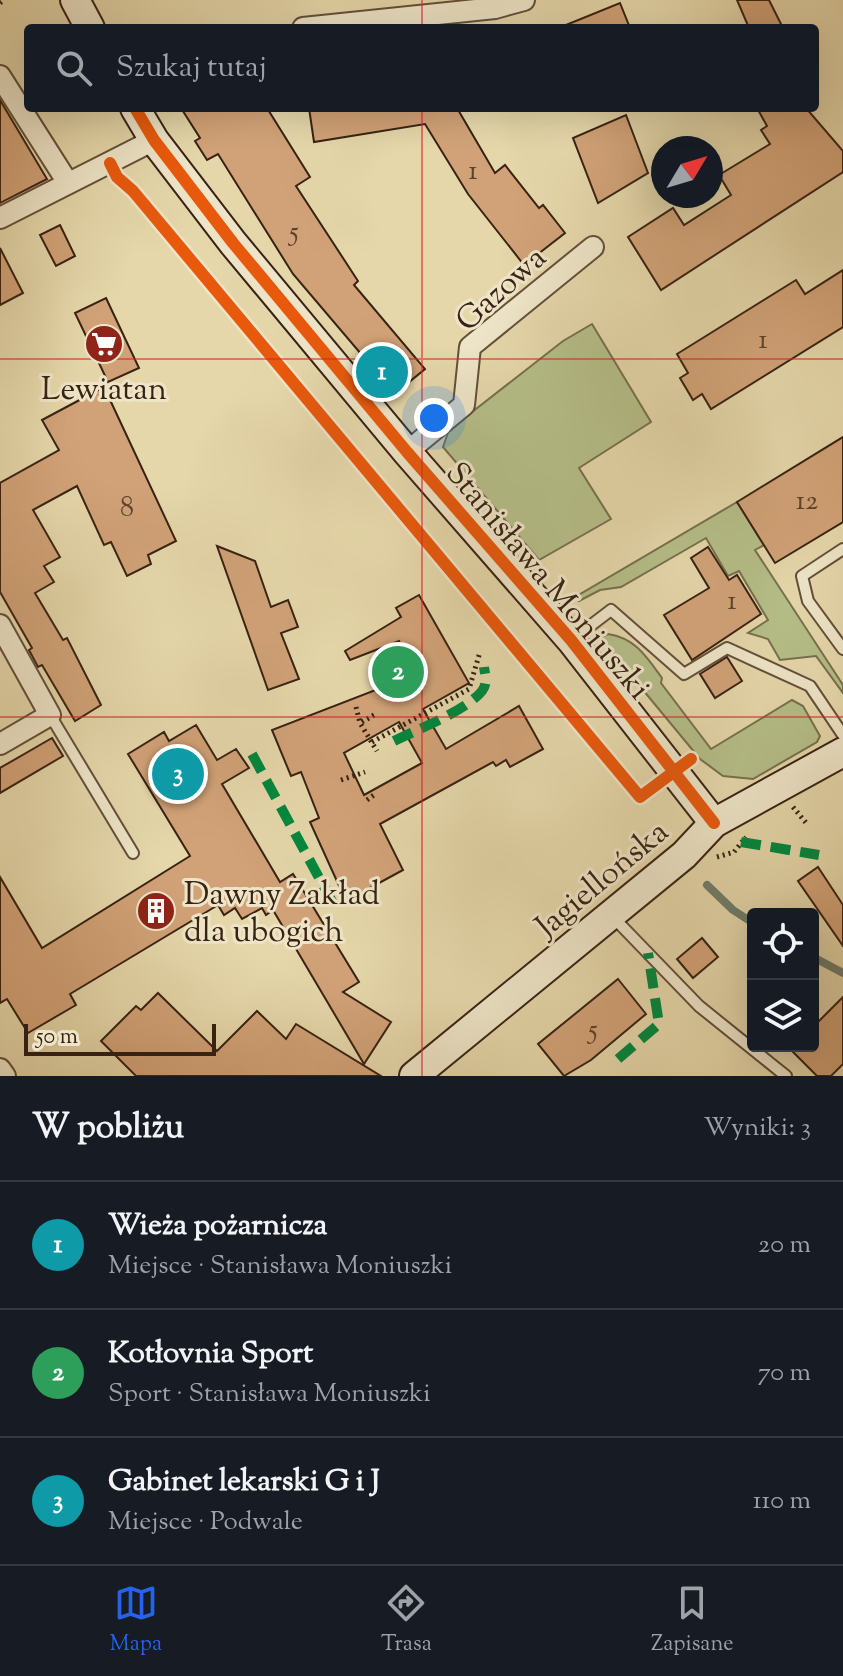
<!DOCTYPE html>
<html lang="pl">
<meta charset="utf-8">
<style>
:root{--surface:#171b24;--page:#20242c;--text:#f1f3f6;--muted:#9ea1a6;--line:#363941;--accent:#2563eb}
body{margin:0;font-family:"Sorts Mill Goudy",serif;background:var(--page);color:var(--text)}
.controls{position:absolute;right:24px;bottom:24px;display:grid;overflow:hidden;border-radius:8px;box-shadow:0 8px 32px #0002}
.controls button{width:72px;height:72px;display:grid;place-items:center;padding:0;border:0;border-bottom:2px solid var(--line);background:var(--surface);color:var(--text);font:40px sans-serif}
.compass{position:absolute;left:651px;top:136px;width:72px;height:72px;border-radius:50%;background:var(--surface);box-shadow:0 8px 32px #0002;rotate:52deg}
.scale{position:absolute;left:24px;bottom:20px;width:192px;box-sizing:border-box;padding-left:8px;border:4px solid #382213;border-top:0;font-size:22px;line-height:28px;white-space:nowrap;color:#382213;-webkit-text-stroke:6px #eee5c8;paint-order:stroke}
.you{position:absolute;left:434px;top:418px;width:28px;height:28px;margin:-20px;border:6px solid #fff;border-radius:50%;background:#1a73e8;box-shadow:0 0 0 12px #1a73e833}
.badge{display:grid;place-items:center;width:52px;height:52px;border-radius:50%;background:var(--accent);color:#fff;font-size:26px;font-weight:700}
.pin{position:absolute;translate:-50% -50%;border:4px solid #fff;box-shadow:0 2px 8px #0006}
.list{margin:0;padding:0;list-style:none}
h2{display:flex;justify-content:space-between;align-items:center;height:104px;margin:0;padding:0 32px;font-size:34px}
h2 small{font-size:26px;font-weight:400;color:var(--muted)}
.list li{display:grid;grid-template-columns:52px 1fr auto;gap:24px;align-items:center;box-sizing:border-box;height:128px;padding:0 32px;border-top:2px solid var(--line)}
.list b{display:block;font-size:30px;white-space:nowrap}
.list p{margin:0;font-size:26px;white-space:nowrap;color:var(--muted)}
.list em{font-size:26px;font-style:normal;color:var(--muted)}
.icon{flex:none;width:44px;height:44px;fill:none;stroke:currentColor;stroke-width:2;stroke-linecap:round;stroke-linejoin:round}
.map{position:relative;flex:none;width:843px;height:1076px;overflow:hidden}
.search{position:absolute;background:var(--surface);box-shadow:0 8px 32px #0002;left:24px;right:24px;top:24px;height:88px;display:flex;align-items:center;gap:20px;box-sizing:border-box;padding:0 28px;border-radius:8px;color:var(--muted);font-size:30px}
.sheet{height:488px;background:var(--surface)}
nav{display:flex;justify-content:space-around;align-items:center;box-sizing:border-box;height:112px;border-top:2px solid var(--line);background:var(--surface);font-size:22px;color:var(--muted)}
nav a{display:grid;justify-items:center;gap:4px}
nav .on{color:var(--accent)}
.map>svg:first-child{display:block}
.green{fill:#b5be88;stroke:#76704e;stroke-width:2}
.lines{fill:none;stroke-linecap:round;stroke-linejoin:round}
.stream{stroke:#707d6b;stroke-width:8}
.building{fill:#d1a277;stroke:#382213;stroke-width:2;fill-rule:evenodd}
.lane-casing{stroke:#634f39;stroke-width:14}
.street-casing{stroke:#634f39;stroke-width:24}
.secondary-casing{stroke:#382213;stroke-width:32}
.path{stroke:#382213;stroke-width:5;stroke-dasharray:2 4;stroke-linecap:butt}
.lane{stroke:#eee5c8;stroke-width:10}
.street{stroke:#eee5c8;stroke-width:20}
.secondary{stroke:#eee5c8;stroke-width:28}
.quiet{stroke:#00873e;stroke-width:10;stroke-dasharray:20 10;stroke-linecap:butt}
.cycleway-casing{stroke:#eee5c8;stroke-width:17}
.cycleway{stroke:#e8590c;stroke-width:12}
.grid{fill:none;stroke:#d62828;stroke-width:2;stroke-opacity:0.55}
.labels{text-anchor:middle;stroke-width:6;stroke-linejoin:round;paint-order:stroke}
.number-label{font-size:28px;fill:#5e422c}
.street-label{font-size:32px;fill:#382213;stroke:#eee5c8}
.poi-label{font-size:32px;fill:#382213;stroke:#eee5c8}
</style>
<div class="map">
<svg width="843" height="1076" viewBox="0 0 843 1076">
<rect width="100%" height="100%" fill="#e5d7aa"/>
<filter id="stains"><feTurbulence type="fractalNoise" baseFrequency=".0025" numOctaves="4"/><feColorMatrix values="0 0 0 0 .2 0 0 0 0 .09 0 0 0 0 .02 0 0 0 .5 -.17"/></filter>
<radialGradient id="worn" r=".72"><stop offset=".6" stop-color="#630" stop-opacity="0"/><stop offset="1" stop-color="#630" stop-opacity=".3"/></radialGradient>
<g class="green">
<polygon points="592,324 651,422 579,468 611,519 539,560 443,447 449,430 563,341"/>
<polygon points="737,502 764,545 755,550 843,685 843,693 816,656 780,660 768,639 748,633 768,620 739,571 728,576 706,538 621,587 600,590 579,601 577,596"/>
<path d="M608,634c27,4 38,22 54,44l-1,5 50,66 81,-49 11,6 17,30 -3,6 -64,37 -30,-3 -23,-17 -100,-121z"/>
</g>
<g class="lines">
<g class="stream">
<polyline points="707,885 733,910 753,923"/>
<polyline points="813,957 843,973"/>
</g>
</g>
<g class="building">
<polygon points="737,0 769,0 783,28 749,28"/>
<polygon points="620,3 630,28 561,28 561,27"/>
<polygon points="0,100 47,179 0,203"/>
<polygon points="181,108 267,108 310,177 296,186 358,281 354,285 425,369 403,387 392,374 384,381 293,274 218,154 207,160 195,141 200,138"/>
<polygon points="309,108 457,108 495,173 505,165 539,208 543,205 565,233 524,265 468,194 425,124 314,142"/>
<polygon points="757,108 806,108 843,151 843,172 661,290 628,237 673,208 684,225 731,195 719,175 770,144 761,130 767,126"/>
<polygon points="626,115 648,173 598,203 573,138"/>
<polygon points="60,225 75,256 56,266 40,235"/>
<polygon points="0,248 23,293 0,305"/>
<polygon points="843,270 843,327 711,409 702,394 693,400 680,378 688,373 677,354 796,280 805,294"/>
<polygon points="106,298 139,368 108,382 75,313"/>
<polygon points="104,387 176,541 148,555 151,564 127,576 111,542 104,545 77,486 33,510 60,557 44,566 54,582 35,593 63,640 67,638 101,705 75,721 42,665 38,667 29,650 32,648 0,592 0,483 59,450 42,420"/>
<polygon points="843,437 843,522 775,563 737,502"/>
<polygon points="217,546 255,561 271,607 288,600 298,627 281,633 299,679 268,690"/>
<polygon points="708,547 729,580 737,575 761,614 692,660 664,615 709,588 691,558"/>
<path d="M419,595l50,88 -46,26 23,40 73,-43 24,43 -33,18 -4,-7 -10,6 -3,-4 -113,62 23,46 -57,31 -36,-79 9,-4 -18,-46 -10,4 -19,-46 140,-54 -13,-35 -49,19 -5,-9 56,-34 -5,-9zM399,722l23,41 -58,32 -20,-42z"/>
<polygon points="727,657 742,681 715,698 700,674"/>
<polygon points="196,725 217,760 236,749 249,768 222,784 280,882 293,874 359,982 343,992 391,1022 364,1064 273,910 266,915 262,908 242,919 235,908 224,915 218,905 70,994 76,1005 28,1033 7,999 0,1003 0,877 42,948 190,856 128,754 164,732 169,741"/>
<polygon points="52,738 63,756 0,793 0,768"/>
<polygon points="818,867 843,905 843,946 798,881"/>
<polygon points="702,938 718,957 693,978 677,959"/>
<polygon points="618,979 646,1014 591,1060 564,1076 538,1044"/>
<polygon points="158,993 217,1051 257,1011 286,1039 296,1024 381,1076 136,1076 101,1041 136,1006 141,1010"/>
<polygon points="843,997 843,1064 831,1076 817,1076 787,1046 813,1046 813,1027"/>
</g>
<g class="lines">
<g class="lane-casing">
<g id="lane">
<polyline points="843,549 802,576 808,601 843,649"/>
<polyline points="573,639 611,610 684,674 727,648 810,686 843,735"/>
<polyline points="50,715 133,853"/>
<polyline points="612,916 699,1006 786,1076"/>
</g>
</g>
<g class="street-casing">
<g id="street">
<polyline points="303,28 495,8 524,0"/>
<polyline points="0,76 68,183"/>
<polyline points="0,218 154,140"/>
<polyline points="407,452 464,405 470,347 593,247"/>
<polyline points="0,625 50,715 0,744"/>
<polyline points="0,1069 5,1076"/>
</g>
</g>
<g class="secondary-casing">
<g id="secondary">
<polyline points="75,0 90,28"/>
<polyline points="135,108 154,140 233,243 407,452 571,640 714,823"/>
<polyline points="414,1076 684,855 714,823 843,752"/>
</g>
</g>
<g class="path">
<polyline points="0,3 4,0"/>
<polyline points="356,707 360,723"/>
<polyline points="374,715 360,723 377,751"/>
<polyline points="372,742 469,689 480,652"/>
<polyline points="341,780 365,772"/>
<polyline points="367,800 374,795"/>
<polyline points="793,807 807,824"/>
<polyline points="717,857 734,852 746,837"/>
</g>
<use href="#lane" class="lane"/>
<use href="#street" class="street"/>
<use href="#secondary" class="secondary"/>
<g class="quiet">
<path d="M394,741c24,-12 72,-30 88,-50 6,-8 3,-16 2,-24"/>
<polyline points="252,754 336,909"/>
<polyline points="741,842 819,855"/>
<polyline points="618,1059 659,1024 648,953"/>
</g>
<g class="cycleway-casing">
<g id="cycleway">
<polyline points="135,108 154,140 233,243 407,452 571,640 714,823"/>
<polyline points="110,163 117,177 133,191 640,797 691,759"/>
</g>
</g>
<use href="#cycleway" class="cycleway"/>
</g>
<path class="grid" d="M422,0v28M422,108v968M0,359h843M0,717h843"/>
<defs>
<g id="supermarket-disc" transform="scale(2)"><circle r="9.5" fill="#8f2418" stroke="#eee5c8"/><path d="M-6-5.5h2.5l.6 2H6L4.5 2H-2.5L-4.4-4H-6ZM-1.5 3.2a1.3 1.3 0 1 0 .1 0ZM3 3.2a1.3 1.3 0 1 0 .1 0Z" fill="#fff"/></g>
<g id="building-disc" transform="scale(2)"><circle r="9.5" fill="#8f2418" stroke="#eee5c8"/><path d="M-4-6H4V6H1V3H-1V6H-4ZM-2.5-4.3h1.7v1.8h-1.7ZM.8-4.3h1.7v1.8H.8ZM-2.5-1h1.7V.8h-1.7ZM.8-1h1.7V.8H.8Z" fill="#fff"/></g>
</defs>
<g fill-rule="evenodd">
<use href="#supermarket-disc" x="104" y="344"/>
<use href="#building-disc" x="156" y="911"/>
</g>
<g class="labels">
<g class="number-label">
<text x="473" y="179">1</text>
<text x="294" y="240">5</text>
<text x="763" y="348">1</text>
<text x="807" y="509">12</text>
<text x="127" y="516">8</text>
<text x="732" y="609">1</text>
<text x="593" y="1038">5</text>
</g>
<g class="street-label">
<text transform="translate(500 288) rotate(-42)" y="11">Gazowa</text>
<text transform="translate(549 580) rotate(50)" y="11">Stanisława Moniuszki</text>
<text transform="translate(601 878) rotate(-40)" y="11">Jagiellońska</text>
</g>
<g class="poi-label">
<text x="104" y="399">Lewiatan</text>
<text x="184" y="904" text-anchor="start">Dawny Zakład<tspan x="184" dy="37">dla ubogich</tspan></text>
</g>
</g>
<rect width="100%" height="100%" filter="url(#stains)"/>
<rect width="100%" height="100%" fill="url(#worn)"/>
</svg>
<div class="controls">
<button><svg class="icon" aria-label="locate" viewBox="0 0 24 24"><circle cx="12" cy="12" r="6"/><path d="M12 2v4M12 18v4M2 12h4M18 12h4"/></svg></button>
<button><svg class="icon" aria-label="layers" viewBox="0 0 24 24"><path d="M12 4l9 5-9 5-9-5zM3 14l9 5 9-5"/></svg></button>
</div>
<svg class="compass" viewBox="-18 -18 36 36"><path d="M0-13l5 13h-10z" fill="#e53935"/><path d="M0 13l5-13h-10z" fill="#9ea1a6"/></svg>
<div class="scale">50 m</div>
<div class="you"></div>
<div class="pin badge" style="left:382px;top:372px;background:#0f9aa8">1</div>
<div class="pin badge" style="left:398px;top:672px;background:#2e9e5b">2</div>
<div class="pin badge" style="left:178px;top:774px;background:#0f9aa8">3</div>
<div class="search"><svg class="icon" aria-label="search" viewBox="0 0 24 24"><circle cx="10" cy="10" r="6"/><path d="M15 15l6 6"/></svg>Szukaj tutaj</div>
</div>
<section class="sheet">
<h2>W pobliżu<small>Wyniki: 3</small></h2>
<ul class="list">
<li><span class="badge" style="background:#0f9aa8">1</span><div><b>Wieża pożarnicza</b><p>Miejsce · Stanisława Moniuszki</p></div><em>20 m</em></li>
<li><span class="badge" style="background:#2e9e5b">2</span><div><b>Kotłovnia Sport</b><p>Sport · Stanisława Moniuszki</p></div><em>70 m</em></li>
<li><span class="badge" style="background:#0f9aa8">3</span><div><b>Gabinet lekarski G i J</b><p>Miejsce · Podwale</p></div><em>110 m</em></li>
</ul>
</section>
<nav>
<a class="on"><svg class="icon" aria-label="map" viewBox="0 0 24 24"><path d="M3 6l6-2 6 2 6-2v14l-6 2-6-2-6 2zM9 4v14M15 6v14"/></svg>Mapa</a>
<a><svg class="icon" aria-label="directions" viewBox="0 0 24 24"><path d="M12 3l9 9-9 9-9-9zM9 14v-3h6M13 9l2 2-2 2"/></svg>Trasa</a>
<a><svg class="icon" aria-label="saved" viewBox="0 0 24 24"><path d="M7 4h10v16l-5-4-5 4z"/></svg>Zapisane</a>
</nav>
